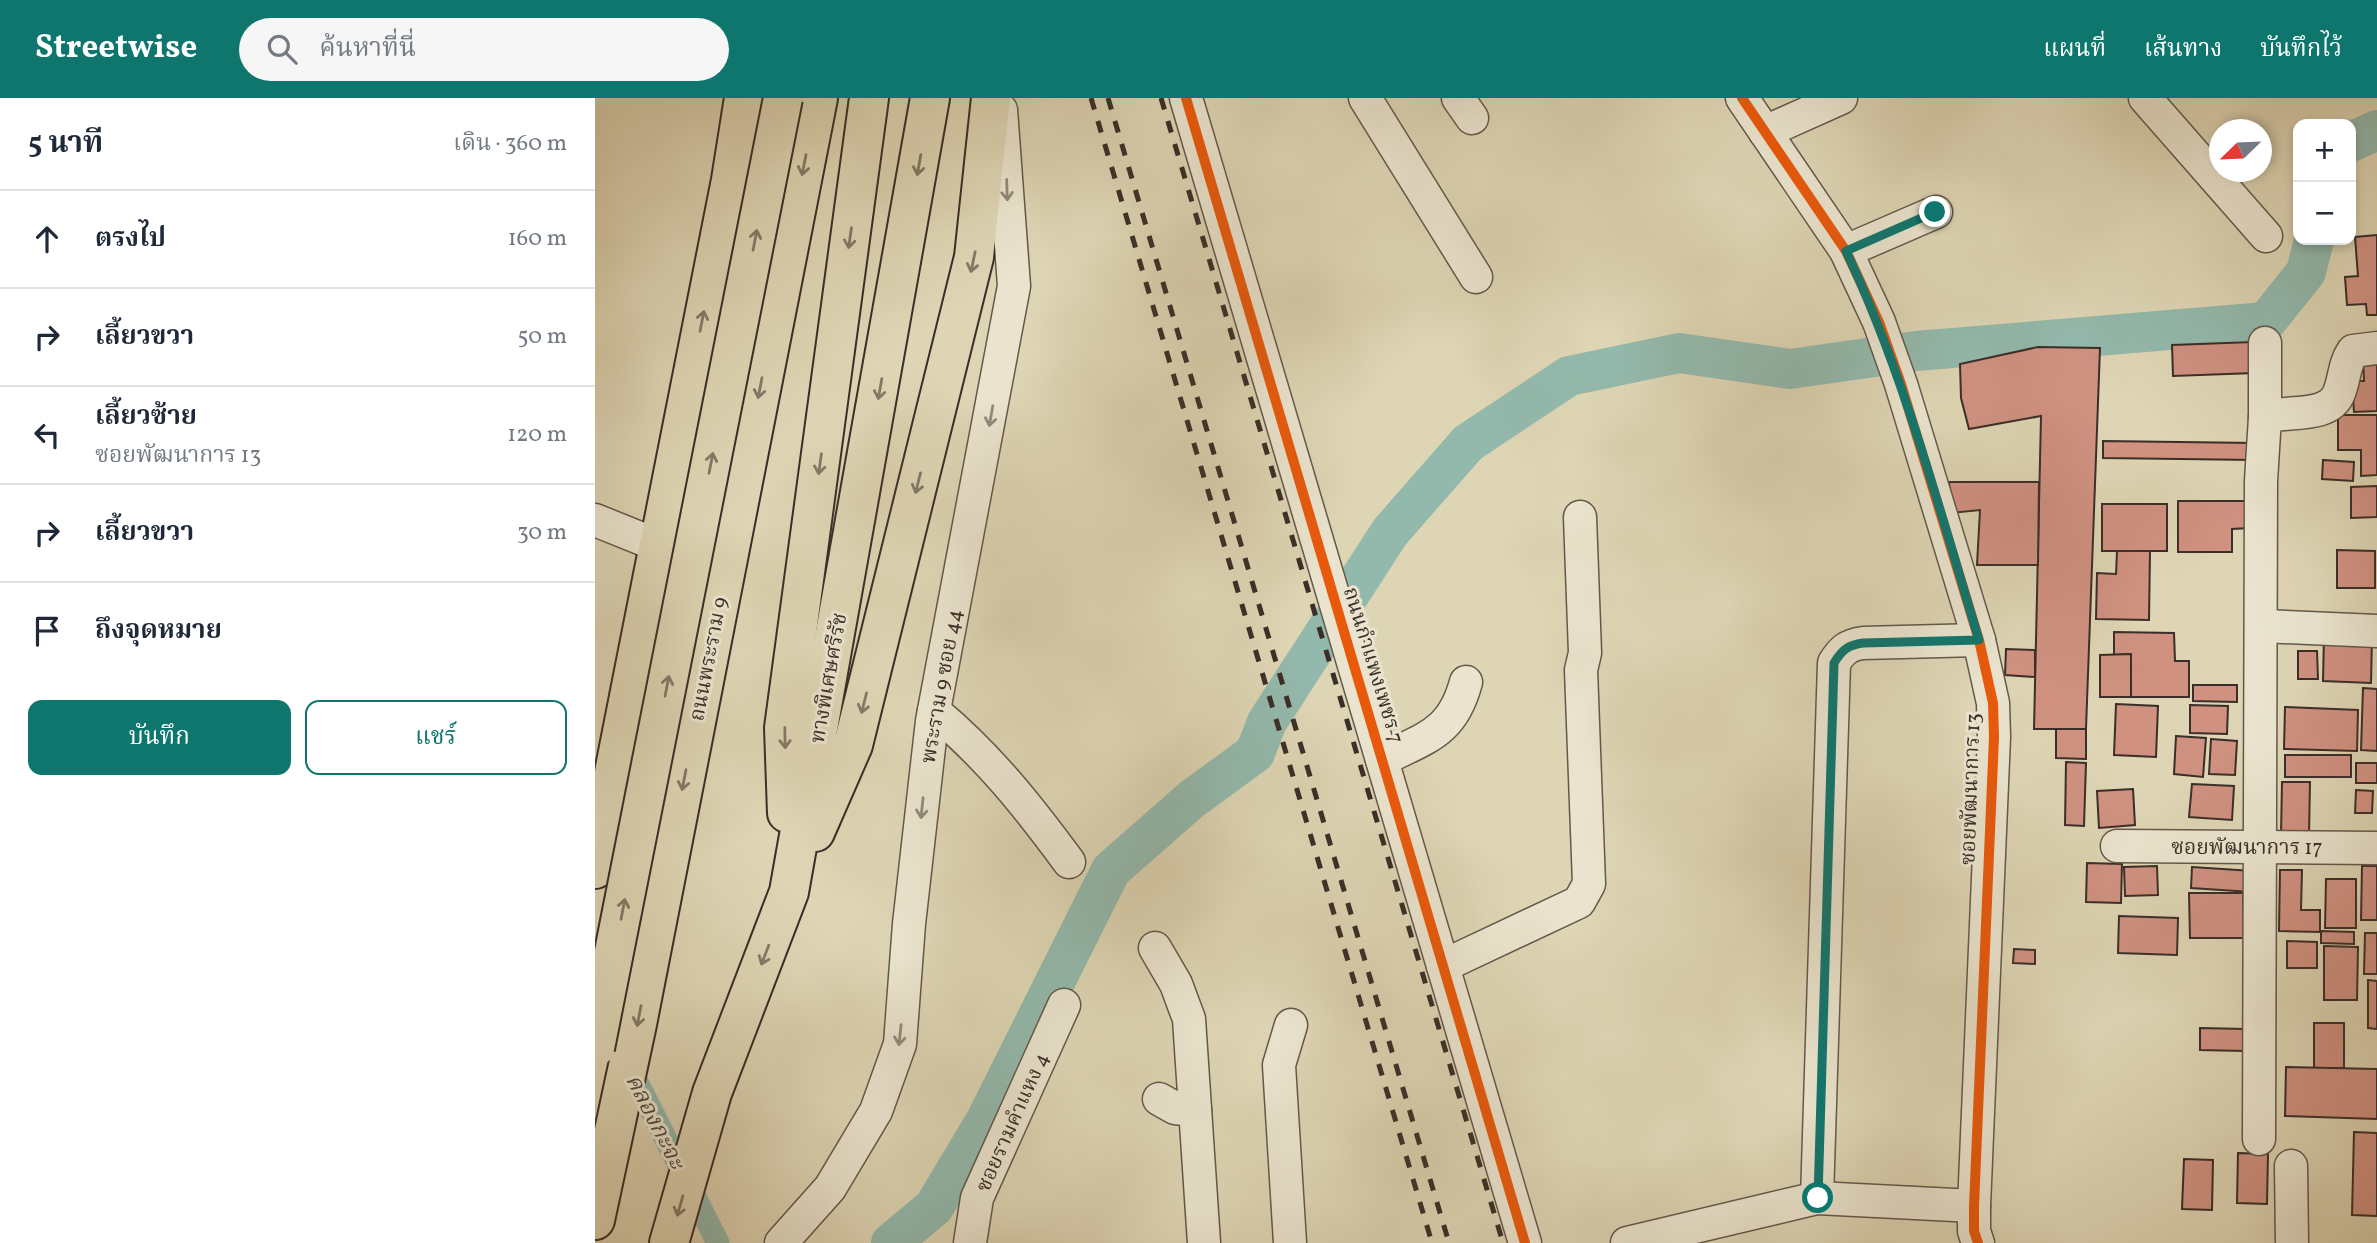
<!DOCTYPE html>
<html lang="th">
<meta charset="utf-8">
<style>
:root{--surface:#fff;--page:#f6f6f7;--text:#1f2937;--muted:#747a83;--line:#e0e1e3;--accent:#0f766e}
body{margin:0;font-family:Vollkorn,"Noto Serif Thai",serif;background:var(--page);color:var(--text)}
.controls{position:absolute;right:21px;top:21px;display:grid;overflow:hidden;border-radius:14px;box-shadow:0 4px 10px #0003}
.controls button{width:63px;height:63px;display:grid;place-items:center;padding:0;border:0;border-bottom:2px solid var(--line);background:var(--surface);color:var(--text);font:35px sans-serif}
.compass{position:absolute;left:1614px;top:21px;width:63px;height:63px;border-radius:50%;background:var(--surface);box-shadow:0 4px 10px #0003;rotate:247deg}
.stop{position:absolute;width:21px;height:21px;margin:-16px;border:5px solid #0f766e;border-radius:50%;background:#fff}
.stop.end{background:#0f766e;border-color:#fff;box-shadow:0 2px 7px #0008}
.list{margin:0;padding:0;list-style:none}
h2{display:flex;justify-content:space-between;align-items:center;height:91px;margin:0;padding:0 28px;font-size:30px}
h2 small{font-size:23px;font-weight:400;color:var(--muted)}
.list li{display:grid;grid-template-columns:46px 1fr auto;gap:21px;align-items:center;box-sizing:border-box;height:98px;padding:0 28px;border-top:2px solid var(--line)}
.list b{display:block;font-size:26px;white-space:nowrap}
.list p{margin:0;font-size:23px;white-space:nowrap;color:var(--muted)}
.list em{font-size:23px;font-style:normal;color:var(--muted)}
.actions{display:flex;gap:14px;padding:21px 28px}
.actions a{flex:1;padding:16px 0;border:2px solid var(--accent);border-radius:14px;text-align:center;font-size:24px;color:var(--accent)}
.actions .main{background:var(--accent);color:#fff}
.icon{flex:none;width:38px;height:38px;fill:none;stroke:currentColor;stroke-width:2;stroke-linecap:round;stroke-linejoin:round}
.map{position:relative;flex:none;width:1782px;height:1145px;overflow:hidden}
header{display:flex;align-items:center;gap:42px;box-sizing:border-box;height:98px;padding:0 35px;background:var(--accent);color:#fff}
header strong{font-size:33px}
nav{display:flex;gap:38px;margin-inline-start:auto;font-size:24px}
.search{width:490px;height:63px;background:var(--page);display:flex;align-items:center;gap:18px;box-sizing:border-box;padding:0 24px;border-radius:38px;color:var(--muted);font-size:26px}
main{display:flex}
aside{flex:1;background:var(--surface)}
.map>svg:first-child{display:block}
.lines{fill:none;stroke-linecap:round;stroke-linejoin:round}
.canal{stroke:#93b9ac;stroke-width:23}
.river{stroke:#93b9ac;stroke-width:40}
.building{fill:#d09181;stroke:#3b2e28;stroke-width:2}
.minor-casing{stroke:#64584b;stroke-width:35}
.major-casing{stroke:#3b2e28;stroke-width:42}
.highway-casing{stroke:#3b2e28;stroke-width:42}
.minor{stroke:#eae4ce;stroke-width:32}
.major{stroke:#ded5b4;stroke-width:38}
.highway{stroke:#ded5b4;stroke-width:38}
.rail{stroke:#3b2e28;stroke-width:5;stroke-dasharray:12 12;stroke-linecap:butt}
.highway-bridge-casing{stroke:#3b2e28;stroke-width:42;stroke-linecap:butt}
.highway-bridge{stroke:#ded5b4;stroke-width:38}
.cycleway-casing{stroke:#eae4ce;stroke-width:15}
.cycleway{stroke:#e8590c;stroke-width:10}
.oneway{stroke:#847967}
.oneway2{stroke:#92897b}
.route{stroke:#0f766e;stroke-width:9}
.labels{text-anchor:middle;stroke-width:6;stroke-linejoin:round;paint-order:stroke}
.street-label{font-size:21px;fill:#3b2e28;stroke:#eae4ce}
.water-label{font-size:23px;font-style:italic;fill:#4d4a42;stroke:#eae4ce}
</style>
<header>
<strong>Streetwise</strong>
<div class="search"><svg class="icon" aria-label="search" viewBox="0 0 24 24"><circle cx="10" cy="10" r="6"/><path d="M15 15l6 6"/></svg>ค้นหาที่นี่</div>
<nav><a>แผนที่</a><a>เส้นทาง</a><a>บันทึกไว้</a></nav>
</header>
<main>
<aside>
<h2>5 นาที<small>เดิน · 360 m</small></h2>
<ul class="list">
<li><svg class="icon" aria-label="ahead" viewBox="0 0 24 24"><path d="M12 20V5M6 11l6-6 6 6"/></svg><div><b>ตรงไป</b></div><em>160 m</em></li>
<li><svg class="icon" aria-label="right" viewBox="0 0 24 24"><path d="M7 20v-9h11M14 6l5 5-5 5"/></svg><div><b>เลี้ยวขวา</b></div><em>50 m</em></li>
<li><svg class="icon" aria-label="left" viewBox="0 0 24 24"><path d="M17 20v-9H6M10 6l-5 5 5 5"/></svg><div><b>เลี้ยวซ้าย</b><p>ซอยพัฒนาการ 13</p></div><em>120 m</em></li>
<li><svg class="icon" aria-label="right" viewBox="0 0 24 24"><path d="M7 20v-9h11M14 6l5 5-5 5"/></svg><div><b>เลี้ยวขวา</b></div><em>30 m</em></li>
<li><svg class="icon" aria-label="arrive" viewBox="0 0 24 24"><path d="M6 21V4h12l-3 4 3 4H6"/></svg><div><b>ถึงจุดหมาย</b></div></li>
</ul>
<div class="actions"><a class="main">บันทึก</a><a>แชร์</a></div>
</aside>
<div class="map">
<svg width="1782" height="1145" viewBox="0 0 1782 1145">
<rect width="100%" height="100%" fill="#ded5b4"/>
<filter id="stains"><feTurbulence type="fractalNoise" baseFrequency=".00286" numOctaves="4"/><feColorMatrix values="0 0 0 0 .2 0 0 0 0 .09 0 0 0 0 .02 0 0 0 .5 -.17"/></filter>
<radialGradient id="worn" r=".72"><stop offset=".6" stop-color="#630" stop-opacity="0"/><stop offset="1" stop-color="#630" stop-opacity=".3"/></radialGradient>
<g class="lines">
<polyline class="canal" points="33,966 123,1145"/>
<g class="river">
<polyline points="1756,44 1782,32"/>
<polyline points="296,1145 339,1109 391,1022 516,772 597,701 660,655 672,624 795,434 873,345 974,278 1084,255 1195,271 1321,253 1671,224 1711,174 1719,142"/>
</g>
</g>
<g class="building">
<polygon points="1782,137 1782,217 1772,217 1771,206 1752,207 1750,179 1763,178 1760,139"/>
<polygon points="1658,244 1659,275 1578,278 1577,247"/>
<polygon points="1443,249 1505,250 1491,631 1439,631 1446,318 1374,331 1366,300 1365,266"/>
<polygon points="1782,256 1782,313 1759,314 1757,283 1769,283 1768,257"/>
<polygon points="1743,317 1782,317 1782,377 1766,378 1766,352 1743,352"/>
<polygon points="1508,343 1660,345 1660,362 1508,360"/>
<polygon points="1728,362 1759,364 1758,383 1727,381"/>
<polygon points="1354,384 1444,384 1443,467 1382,467 1385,412 1356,415"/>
<polygon points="1782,388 1782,419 1756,420 1756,389"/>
<polygon points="1583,403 1654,403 1655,430 1637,431 1637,454 1583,454"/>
<rect x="1507" y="406" width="65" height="47"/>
<polygon points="1742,452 1780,453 1780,490 1742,490"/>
<polygon points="1522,453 1555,453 1554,522 1501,521 1502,475 1521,476"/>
<polygon points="1519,534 1579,535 1580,563 1594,563 1594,599 1536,599 1536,556 1519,557"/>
<polygon points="1729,538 1777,539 1776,585 1728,583"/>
<polygon points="1411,551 1440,552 1440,579 1410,577"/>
<polygon points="1703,553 1722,553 1723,581 1703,581"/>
<polygon points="1536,556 1536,599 1505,599 1505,557"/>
<polygon points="1598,587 1642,587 1642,604 1598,603"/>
<polygon points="1768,590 1782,591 1782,653 1766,652"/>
<polygon points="1521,606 1563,608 1561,659 1519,657"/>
<polygon points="1595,607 1633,608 1632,636 1595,635"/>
<polygon points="1690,609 1763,612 1762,653 1689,651"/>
<polygon points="1461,631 1491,631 1491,661 1461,660"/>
<polygon points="1581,638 1611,640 1608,679 1579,676"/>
<polygon points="1616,641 1642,643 1640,677 1614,676"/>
<rect x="1690" y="657" width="66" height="22"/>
<polygon points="1471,664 1491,665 1489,728 1470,727"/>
<rect x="1761" y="665" width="21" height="20"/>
<polygon points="1687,684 1715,684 1714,738 1686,738"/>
<polygon points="1597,686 1639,688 1637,722 1594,719"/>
<polygon points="1538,691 1540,727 1504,730 1502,693"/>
<polygon points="1761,692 1778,693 1777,715 1760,715"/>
<polygon points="1492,765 1527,766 1526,805 1491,804"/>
<polygon points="1562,768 1563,797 1530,798 1529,769"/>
<polygon points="1767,768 1782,768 1782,822 1766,822"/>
<polygon points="1597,769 1657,773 1656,794 1596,790"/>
<polygon points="1685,772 1707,772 1706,812 1725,812 1725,834 1684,833"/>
<polygon points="1731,781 1761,781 1761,830 1730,830"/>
<polygon points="1594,795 1648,795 1649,840 1595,840"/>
<polygon points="1524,818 1583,820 1582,857 1523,855"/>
<polygon points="1726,833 1759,834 1759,846 1726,845"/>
<polygon points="1770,835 1782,835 1782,876 1769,876"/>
<polygon points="1692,843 1722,844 1722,870 1692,870"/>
<polygon points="1729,848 1763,849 1762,902 1729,902"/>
<polygon points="1419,851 1440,852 1440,866 1418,865"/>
<polygon points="1773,882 1782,883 1782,931 1773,930"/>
<rect x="1719" y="925" width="30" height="45"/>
<polygon points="1605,930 1650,931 1649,953 1605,952"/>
<polygon points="1691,969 1782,971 1782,1021 1690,1018"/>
<polygon points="1759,1034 1782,1035 1782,1118 1757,1117"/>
<polygon points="1643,1055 1673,1056 1672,1106 1642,1105"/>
<polygon points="1589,1061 1618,1062 1617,1112 1587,1111"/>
</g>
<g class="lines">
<g class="minor-casing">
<g id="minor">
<polyline points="591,0 930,1145"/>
<polyline points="770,0 881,179"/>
<polyline points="863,0 877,20"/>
<polyline points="1147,0 1251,153 1284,224 1306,286 1384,542 1398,605 1399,639 1379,1108 1379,1133 1383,1145"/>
<polyline points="1550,0 1671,138"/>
<polyline points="1170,34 1246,0"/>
<polyline points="1251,153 1341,114"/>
<polyline points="1670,319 1670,245"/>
<polyline points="0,422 62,447"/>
<polyline points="1667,528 1782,533"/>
<path d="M339,613c54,45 93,94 135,151"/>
<path d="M787,662c44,-23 70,-26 84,-78"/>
<polyline points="1522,748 1782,750"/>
<polyline points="560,850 581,886 594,921 609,1145"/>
<polyline points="848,868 984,804 994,786 986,572 990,555 985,419"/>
<polyline points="564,1001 580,1010 600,1012"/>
<path d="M1664,1041l2,-658 4,-64c22,-7 64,2 74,-24 6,-15 5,-29 14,-42l24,-3"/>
<polyline points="1696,1068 1697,1145"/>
<path d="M1222,1100l17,-535c8,-13 14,-18 29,-20l116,-3"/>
<polyline points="186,1145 235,1090 281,1013 305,946 314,826 337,623 419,188 406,12"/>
<polyline points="375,1145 382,1100 469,907"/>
<polyline points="695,1145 684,967 696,927"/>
<polyline points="1032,1145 1222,1100 1379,1108"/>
</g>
</g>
<g class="major-casing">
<g id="major">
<polyline points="0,771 136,82 149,0"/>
<polyline points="0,1122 42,926 223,0"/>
</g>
</g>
<g class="highway-casing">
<g id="highway">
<polyline points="192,715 189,630 274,0"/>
<polyline points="220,734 258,647 379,159 396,0"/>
<polyline points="74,1145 117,995 194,794 335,0"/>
</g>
</g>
<use href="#minor" class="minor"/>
<use href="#major" class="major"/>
<use href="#highway" class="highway"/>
<g class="rail">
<polyline points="496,0 837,1145"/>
<polyline points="513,0 854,1145"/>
<polyline points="566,0 908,1145"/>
</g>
<g class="highway-bridge-casing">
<polyline id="highway-bridge" points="0,950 188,0"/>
</g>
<use href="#highway-bridge" class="highway-bridge"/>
<g class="cycleway-casing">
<g id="cycleway">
<polyline points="591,0 930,1145"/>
<polyline points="1147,0 1251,153 1284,224 1306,286 1384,542 1398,605 1399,639 1379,1108 1379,1133 1383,1145"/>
</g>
</g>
<use href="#cycleway" class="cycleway"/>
</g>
<defs><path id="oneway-shaft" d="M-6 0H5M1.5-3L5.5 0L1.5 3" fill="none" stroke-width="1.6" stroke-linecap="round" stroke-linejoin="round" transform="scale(1.75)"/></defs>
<g class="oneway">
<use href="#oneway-shaft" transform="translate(209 67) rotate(101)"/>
<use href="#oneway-shaft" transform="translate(324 67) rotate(100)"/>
<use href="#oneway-shaft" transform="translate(255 140) rotate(98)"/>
<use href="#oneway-shaft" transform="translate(160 142) rotate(-79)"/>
<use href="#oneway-shaft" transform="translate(378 164) rotate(102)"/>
<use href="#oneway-shaft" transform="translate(107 223) rotate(-79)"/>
<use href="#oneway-shaft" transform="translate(165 290) rotate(101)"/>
<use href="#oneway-shaft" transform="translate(285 291) rotate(100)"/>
<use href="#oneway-shaft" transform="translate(116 365) rotate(-79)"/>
<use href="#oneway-shaft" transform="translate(225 366) rotate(98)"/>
<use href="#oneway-shaft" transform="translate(323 385) rotate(104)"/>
<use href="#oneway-shaft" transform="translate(72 588) rotate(-79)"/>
<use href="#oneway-shaft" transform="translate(269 605) rotate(104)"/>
<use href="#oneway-shaft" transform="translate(190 640) rotate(89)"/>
<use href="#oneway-shaft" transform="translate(89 682) rotate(101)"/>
<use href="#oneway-shaft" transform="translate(28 811) rotate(-79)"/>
<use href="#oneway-shaft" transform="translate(170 857) rotate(111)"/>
<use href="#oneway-shaft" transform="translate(44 918) rotate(101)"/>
<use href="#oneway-shaft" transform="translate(85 1108) rotate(106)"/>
</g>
<g class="oneway2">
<use href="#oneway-shaft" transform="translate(412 92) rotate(88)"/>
<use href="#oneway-shaft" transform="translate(396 318) rotate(100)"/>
<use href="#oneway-shaft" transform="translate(327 710) rotate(96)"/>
<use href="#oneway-shaft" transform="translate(305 937) rotate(96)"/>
</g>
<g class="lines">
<path class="route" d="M1223,1100l16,-535c8,-13 14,-18 29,-20l116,-3c-40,-131 -74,-264 -133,-389l89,-39"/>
</g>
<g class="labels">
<g class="street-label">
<text transform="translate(113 561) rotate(-79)" y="7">ถนนพระราม 9</text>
<text transform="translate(779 567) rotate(73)" y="7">ถนนกำแพงเพชร 7</text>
<text transform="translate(233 580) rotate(-80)" y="7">ทางพิเศษศรีรัช</text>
<text transform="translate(346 588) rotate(-80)" y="7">พระราม 9 ซอย 44</text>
<text transform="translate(1375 691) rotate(-88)" y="7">ซอยพัฒนาการ 13</text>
<text x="1652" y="756">ซอยพัฒนาการ 17</text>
<text transform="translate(417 1024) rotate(-66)" y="7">ซอยรามคำแหง 4</text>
</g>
<g class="water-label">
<text transform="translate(61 1023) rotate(63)" y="8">คลองกะจะ</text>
</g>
</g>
<rect width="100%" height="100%" filter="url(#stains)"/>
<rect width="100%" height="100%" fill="url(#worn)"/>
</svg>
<div class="controls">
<button>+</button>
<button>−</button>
</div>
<svg class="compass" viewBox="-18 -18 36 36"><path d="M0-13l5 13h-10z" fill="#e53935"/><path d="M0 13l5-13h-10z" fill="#747a83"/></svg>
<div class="stop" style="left:1223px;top:1100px"></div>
<div class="stop end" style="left:1340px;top:114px"></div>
</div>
</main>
